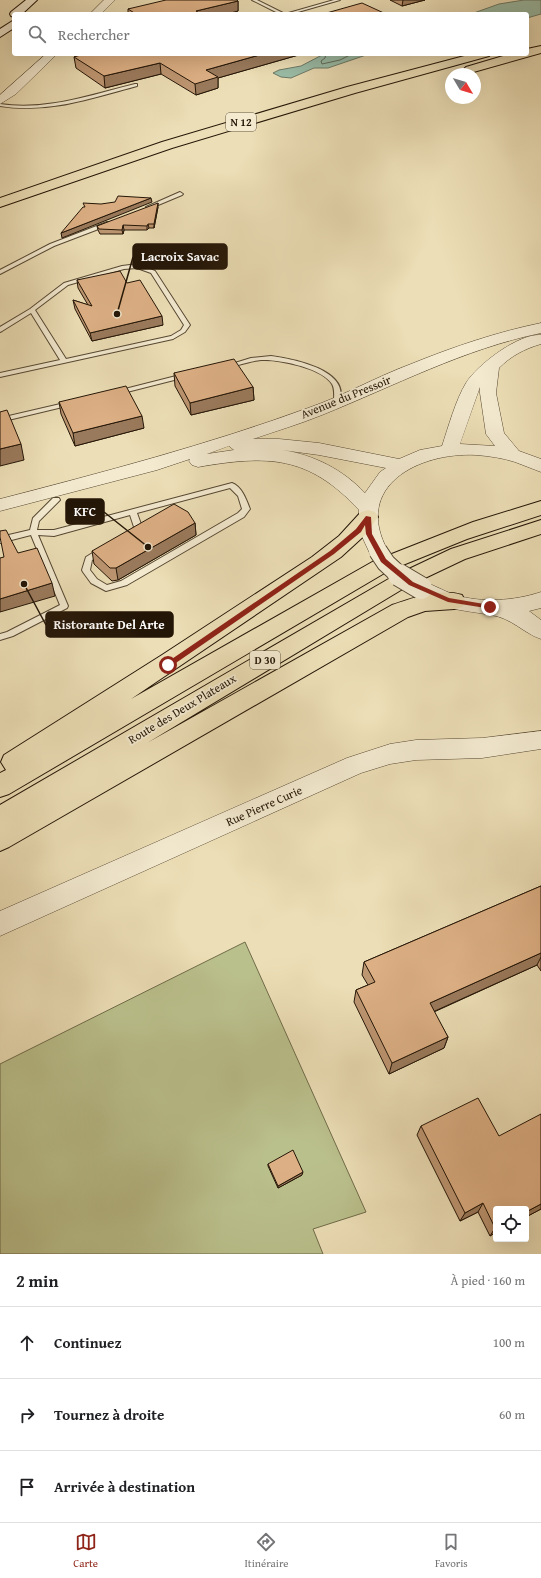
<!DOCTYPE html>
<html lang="fr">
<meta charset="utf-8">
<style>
:root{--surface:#fff;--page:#f2f2f2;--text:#202124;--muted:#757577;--line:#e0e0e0;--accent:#8f2418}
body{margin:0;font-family:"Gentium Book Plus",serif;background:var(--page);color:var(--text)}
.controls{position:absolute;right:12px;bottom:12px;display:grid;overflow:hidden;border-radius:4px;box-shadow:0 4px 16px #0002}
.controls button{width:36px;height:36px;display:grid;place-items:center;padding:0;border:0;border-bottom:1px solid var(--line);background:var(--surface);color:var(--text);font:20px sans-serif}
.compass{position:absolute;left:445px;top:68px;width:36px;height:36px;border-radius:50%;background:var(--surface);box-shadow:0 4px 16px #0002;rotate:128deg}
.stop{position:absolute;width:12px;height:12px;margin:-9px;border:3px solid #8f2418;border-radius:50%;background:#fff}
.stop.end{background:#8f2418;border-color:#fff;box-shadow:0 1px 4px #0008}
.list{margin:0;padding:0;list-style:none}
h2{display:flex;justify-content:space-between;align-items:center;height:52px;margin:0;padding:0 16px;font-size:17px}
h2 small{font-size:13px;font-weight:400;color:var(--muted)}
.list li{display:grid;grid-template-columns:26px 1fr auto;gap:12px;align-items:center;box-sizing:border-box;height:72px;padding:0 16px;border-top:1px solid var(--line)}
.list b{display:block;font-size:15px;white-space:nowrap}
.list em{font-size:13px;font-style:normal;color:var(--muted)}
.icon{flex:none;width:22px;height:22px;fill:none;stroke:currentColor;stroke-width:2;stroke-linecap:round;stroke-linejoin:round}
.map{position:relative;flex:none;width:541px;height:1254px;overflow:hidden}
.search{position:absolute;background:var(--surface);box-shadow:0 4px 16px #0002;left:12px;right:12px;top:12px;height:44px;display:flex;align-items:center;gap:10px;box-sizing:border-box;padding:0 14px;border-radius:4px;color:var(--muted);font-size:15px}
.sheet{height:268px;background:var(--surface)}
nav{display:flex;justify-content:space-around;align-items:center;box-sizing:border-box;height:56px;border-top:1px solid var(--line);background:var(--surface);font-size:11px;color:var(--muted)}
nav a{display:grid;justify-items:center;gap:2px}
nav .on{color:var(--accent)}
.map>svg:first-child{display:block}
.green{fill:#bac08c;stroke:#6f6b4a}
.water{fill:#9abda8;stroke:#6b7a68}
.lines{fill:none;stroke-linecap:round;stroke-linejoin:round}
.shore{stroke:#5f6a58;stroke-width:1}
.service-casing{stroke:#564833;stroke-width:2}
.tertiary-casing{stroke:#564833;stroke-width:1}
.secondary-casing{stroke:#241607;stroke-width:2}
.primary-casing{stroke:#241607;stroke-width:2}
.trunk-casing{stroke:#241607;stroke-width:2}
.service{fill:#f3ead0;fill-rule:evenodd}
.tertiary{fill:#f3ead0;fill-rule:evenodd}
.secondary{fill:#f3ead0;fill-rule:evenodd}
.primary{fill:#ecdeb6;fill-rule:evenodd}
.trunk{fill:#ecdeb6;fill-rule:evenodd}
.tertiary-bridge-far1-casing{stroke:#564833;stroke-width:20;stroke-linecap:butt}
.tertiary-bridge-casing{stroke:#564833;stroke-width:24;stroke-linecap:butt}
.tertiary-bridge-far1{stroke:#f3ead0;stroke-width:18}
.tertiary-bridge{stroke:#f3ead0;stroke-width:22}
.wall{fill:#bd9672;stroke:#241607}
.shaded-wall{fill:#9a7a5c;stroke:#241607}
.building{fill:#dcaf84;stroke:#241607}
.route{fill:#8f2418}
.labels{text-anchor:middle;stroke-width:3.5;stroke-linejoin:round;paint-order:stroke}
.shield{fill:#f3ead0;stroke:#625643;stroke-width:1}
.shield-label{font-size:11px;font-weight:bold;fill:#241607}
.street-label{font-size:12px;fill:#241607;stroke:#f3ead0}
.leader{fill:none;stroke:#241607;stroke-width:1.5}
.callout-dot{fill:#241607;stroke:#f3ead0;stroke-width:1.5}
.callout{fill:#241607;stroke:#241607;stroke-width:1.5}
.callout-label{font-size:13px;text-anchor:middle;font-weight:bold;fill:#fff}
</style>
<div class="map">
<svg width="541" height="1254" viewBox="0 0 541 1254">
<rect width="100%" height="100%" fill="#ecdeb6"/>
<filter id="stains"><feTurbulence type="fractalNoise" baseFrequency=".005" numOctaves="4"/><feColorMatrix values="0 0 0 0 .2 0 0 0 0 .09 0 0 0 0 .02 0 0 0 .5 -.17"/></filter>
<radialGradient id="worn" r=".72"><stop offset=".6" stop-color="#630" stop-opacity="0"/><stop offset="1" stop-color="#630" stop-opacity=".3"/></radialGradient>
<polygon class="green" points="245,942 366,1212 313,1229 323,1254 0,1254 0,1064"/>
<g class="water">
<polygon points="524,0 541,0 541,14 527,18 527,14 471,14 499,4"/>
<polygon points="324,54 369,54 328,68 314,68 291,78 281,77 273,73 279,70 301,66"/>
</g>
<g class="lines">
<polyline class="shore" points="326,54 325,58 321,61 322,64 340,60 352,54"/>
<g class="service-casing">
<g id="service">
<polygon points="252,0 257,0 285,14 280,14"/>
<polygon points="334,0 340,0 291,14 285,14"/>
<path d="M135,84h2v2c-45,12 -90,28 -137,20v-2c47,7 90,-9 135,-20z"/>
<polygon points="180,192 183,194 182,195 151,208 146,207"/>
<polygon points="107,222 109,223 109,225 54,246 0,274 0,270 50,244"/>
<path d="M138,264l17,7 35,54 -5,7 -12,7 -173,38v-4l60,-13 -29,-47 -29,18 -2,1v-5l30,-18 34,-26 58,-17zM137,268l14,5 33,52 -3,5 -10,6 -105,23 -31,-49 33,-25 56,-16z"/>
<path d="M271,356c22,3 81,14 68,47h-4l-1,-1c0,-6 1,-13 -2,-18 -10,-16 -53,-25 -71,-24 -11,1 -22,5 -33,8l-3,-2 26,-8z"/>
<polygon points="184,374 187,376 186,377 119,394 116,392 117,391"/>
<polygon points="69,402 71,403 71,405 0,422 0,418"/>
<path d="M232,483c10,4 14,16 18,26l-6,8 -117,68 -21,6 -15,-8 -8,-11 -1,-2 4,-13 13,-8h6l1,2 -1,2 -13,7 -2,10 7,9 10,6 14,-4 117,-68 4,-4 -4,-13 -8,-8 -93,25 5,14 -3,7 -6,3 -4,-3 5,-7 -4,-12 -76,21 -16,-1 30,71 -1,2 -54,28 -13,4v-6l7,-2 53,-27 -29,-70 -31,8v-6l30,-7 3,-12 20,-20h6l1,2 -21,21 -2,9h17z"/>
</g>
</g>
<g class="tertiary-casing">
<g id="tertiary">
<polygon points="104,0 115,0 101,14 90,14"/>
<polygon points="46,54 57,54 16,94 0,104 0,95"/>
<path d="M541,323v10c-77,16 -147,53 -219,82 -22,9 -46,16 -69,24h26l40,4 80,16 21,-9 22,-4c6,-18 14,-47 24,-63 11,-18 53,-50 75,-48v9c-17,5 -30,12 -42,24l-3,25 8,40 15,18 22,8v13c-9,-3 -17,-7 -26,-10 -12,-4 -26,-6 -39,-7 -57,-3 -124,31 -88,96l-3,5 -7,2 -7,-2 -12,-26v-20c-51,-55 -91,-55 -161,-43l-6,-2 -3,-4 1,-2 -33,11 -157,41v-12c104,-27 207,-54 308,-91 35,-12 68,-31 103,-44 42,-17 86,-32 130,-41zM480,387v6l6,41 9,12 -35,-2zM229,446l5,4 -27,4zM282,450l37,5 67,13 -6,4 -15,21c-22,-23 -50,-38 -83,-43z"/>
<path d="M421,581c12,3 22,10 34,14 27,8 59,6 86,-3v16l-12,3 12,9v19c-18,-6 -29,-21 -50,-24 -20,-4 -69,-7 -80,-27l3,-5z"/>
<polygon points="541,731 541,749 482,758 416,760 390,764 361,773 0,936 0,911 347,758 390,744 416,740 482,738"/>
</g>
</g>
<g class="secondary-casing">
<g id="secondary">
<polygon points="26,0 37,0 22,14 14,14 14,17 11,16 10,14 11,12"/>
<polygon points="14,20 14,28 0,37 0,29"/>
</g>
</g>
<g class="primary-casing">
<g id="primary">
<polygon points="541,501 541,515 467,539 388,571 9,794 0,797 0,773 6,770 1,762 4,755 162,655 312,557 339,536 361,512 368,510 375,512 378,517 365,535 341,557 131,699 374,561 473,522"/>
<path d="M541,520v14l-76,25 -59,28 -259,156 245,-138c22,-7 47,-17 70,-10l3,6 -3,6 -8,2 -29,2 -17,6 -399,230 -9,4v-46l392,-228 59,-28z"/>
</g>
</g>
<g class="trunk-casing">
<g id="trunk">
<polygon points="541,46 541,53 470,73 464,69 466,67 510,54 527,54 527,49"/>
<polygon points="472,54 491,54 489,56 355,93 172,148 0,207 0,198 162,142 347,87"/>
</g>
</g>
<use href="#service" class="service"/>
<use href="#tertiary" class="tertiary"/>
<use href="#secondary" class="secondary"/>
<use href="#primary" class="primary"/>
<use href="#trunk" class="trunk"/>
<g class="tertiary-bridge-far1-casing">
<polyline id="tertiary-bridge-far1" points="378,551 386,563 400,576"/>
</g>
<g class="tertiary-bridge-casing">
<polyline id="tertiary-bridge" points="399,575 421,588"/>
</g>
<use href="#tertiary-bridge-far1" class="tertiary-bridge-far1"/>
<use href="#tertiary-bridge" class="tertiary-bridge"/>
</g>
<g class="wall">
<polygon points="390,0 425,0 402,6"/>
<polygon points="238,1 238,11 227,14 128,14 128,9"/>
<polygon points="84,54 302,54 218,78 218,88 196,95 161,74 105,88 76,68 74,57"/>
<polygon points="158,207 154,228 149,228 147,230 124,230 123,234 100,234 98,230 97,226"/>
<polygon points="77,280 127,283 163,325 92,341 75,309 73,300 88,305 78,288"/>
<polygon points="174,373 253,387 254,400 191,415 175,386"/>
<polygon points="59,402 144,428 75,446 61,414"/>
<polygon points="195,523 196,535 118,580 112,581 94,564 92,551"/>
<polygon points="541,886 541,971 537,965 434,1012 448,1037 444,1048 389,1074 354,1002 356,990 368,985 362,975 364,962"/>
<polygon points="421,1126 499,1136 541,1209 526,1217 526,1209 496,1209 496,1232 490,1236 478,1212 460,1221 417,1135"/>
<polygon points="268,1164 302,1175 278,1188 268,1166"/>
</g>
<g class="shaded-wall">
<polygon points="403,0 425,0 402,6"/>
<polygon points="238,1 238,11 227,14 196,14 196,11"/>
<polygon points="263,54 302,54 218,78 218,88 196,95 195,84 206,70"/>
<polygon points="160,63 161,74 105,88 104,76"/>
<polygon points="151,198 152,202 62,238 61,233"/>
<polygon points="158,203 158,207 154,228 154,224"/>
<polygon points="148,224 149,228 147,230 147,226"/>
<polygon points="123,225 124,230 123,234 122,230"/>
<polygon points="162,316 163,325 92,341 90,333"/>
<polygon points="253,387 254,400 191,415 190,403"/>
<polygon points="142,416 144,428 75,446 73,433"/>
<polygon points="21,444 24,460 0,466 0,449"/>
<polygon points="195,523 196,535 118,580 116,568"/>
<polygon points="52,583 55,596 0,612 0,599"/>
<polygon points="541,953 541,957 537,965 426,1015 430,1003"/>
<polygon points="448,1037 444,1048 389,1074 392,1063"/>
<polygon points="303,1172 302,1175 278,1188 278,1186"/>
<polygon points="483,1203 478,1212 460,1221 465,1213"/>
<polygon points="541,1204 541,1209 526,1217 526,1212"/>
<polygon points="495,1228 496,1228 496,1232 490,1236"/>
</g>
<g class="building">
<polygon points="166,0 237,0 238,1 196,11 201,14 136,14 128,9"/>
<polygon points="362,3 386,14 323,14"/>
<polygon points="84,54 263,54 206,70 218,77 195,84 160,63 104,76 74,57"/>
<polygon points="118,196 151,198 61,233 83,207 85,207 83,203 101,204 115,202"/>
<polygon points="158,203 154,224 148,224 147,226 123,225 122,230 99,229 97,226"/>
<polygon points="120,271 127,283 140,280 162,316 90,333 73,300 92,306 77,280"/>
<polygon points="234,359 253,387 190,403 174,373"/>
<polygon points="126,386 142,416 73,433 59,402"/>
<polygon points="7,410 21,444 0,449 0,412"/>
<polygon points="174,504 188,512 195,523 116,568 110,568 92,551"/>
<polygon points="6,530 18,553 37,548 52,583 0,599 0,558 4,557 0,537 0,531"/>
<polygon points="541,886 541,953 430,1003 448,1037 392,1063 356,990 375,982 364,962"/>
<polygon points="478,1098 499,1136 541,1114 541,1204 526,1212 526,1209 496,1209 496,1228 495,1228 483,1203 465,1213 421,1126"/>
<polygon points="293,1150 303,1172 278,1186 268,1164"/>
</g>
<polygon class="route" points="366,516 371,517 372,534 386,559 413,582 449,598 490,605 492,606 492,609 448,602 409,585 381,562 366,534 365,525 361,532 334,554 170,667 166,667 166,663 330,551 356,529"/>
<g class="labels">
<g class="shield">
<rect x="226" y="113" width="30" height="18" rx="3"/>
<rect x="250" y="651" width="30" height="18" rx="3"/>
</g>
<g class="shield-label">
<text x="241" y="126">N 12</text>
<text x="265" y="664">D 30</text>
</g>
<g class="street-label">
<text transform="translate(346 397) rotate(-22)" y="4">Avenue du Pressoir</text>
<text transform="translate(182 709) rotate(-31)" y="4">Route des Deux Plateaux</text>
<text transform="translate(264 806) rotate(-24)" y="4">Rue Pierre Curie</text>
</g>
</g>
<path class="leader" d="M117 314L133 257M148 547L104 512M24 584L46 625"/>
<g class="callout-dot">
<circle cx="117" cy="314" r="4"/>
<circle cx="148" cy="547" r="4"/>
<circle cx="24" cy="584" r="4"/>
</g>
<g class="callout">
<rect x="133" y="244" width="94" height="25" rx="4"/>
<rect x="66" y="499" width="38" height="25" rx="4"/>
<rect x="46" y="612" width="127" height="25" rx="4"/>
</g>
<g class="callout-label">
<text x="180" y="261">Lacroix Savac</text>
<text x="85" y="516">KFC</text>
<text x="109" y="629">Ristorante Del Arte</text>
</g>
<rect width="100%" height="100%" filter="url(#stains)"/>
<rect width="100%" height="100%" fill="url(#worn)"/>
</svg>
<div class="controls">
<button><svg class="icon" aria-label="locate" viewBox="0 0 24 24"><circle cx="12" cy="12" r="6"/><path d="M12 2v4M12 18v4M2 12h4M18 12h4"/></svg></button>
</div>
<svg class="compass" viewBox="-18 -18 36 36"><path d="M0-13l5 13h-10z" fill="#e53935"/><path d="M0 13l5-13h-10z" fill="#757577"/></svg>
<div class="stop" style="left:168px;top:665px"></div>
<div class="stop end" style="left:490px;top:607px"></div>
<div class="search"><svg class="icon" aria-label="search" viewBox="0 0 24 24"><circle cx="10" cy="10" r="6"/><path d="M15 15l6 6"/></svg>Rechercher</div>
</div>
<section class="sheet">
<h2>2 min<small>À pied · 160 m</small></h2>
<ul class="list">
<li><svg class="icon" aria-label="ahead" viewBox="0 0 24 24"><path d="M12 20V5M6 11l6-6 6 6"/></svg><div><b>Continuez</b></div><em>100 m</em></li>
<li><svg class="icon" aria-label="right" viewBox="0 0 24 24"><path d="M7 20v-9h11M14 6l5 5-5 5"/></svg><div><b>Tournez à droite</b></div><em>60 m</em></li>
<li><svg class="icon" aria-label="arrive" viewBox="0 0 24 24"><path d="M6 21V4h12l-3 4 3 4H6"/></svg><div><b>Arrivée à destination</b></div></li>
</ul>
</section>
<nav>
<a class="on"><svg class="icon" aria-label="map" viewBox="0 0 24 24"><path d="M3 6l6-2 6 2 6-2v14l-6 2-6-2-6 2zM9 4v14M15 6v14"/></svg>Carte</a>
<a><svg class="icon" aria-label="directions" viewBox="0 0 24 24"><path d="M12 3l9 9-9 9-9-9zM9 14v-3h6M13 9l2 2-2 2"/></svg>Itinéraire</a>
<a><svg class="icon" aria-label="saved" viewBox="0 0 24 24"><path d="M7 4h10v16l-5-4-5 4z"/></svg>Favoris</a>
</nav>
